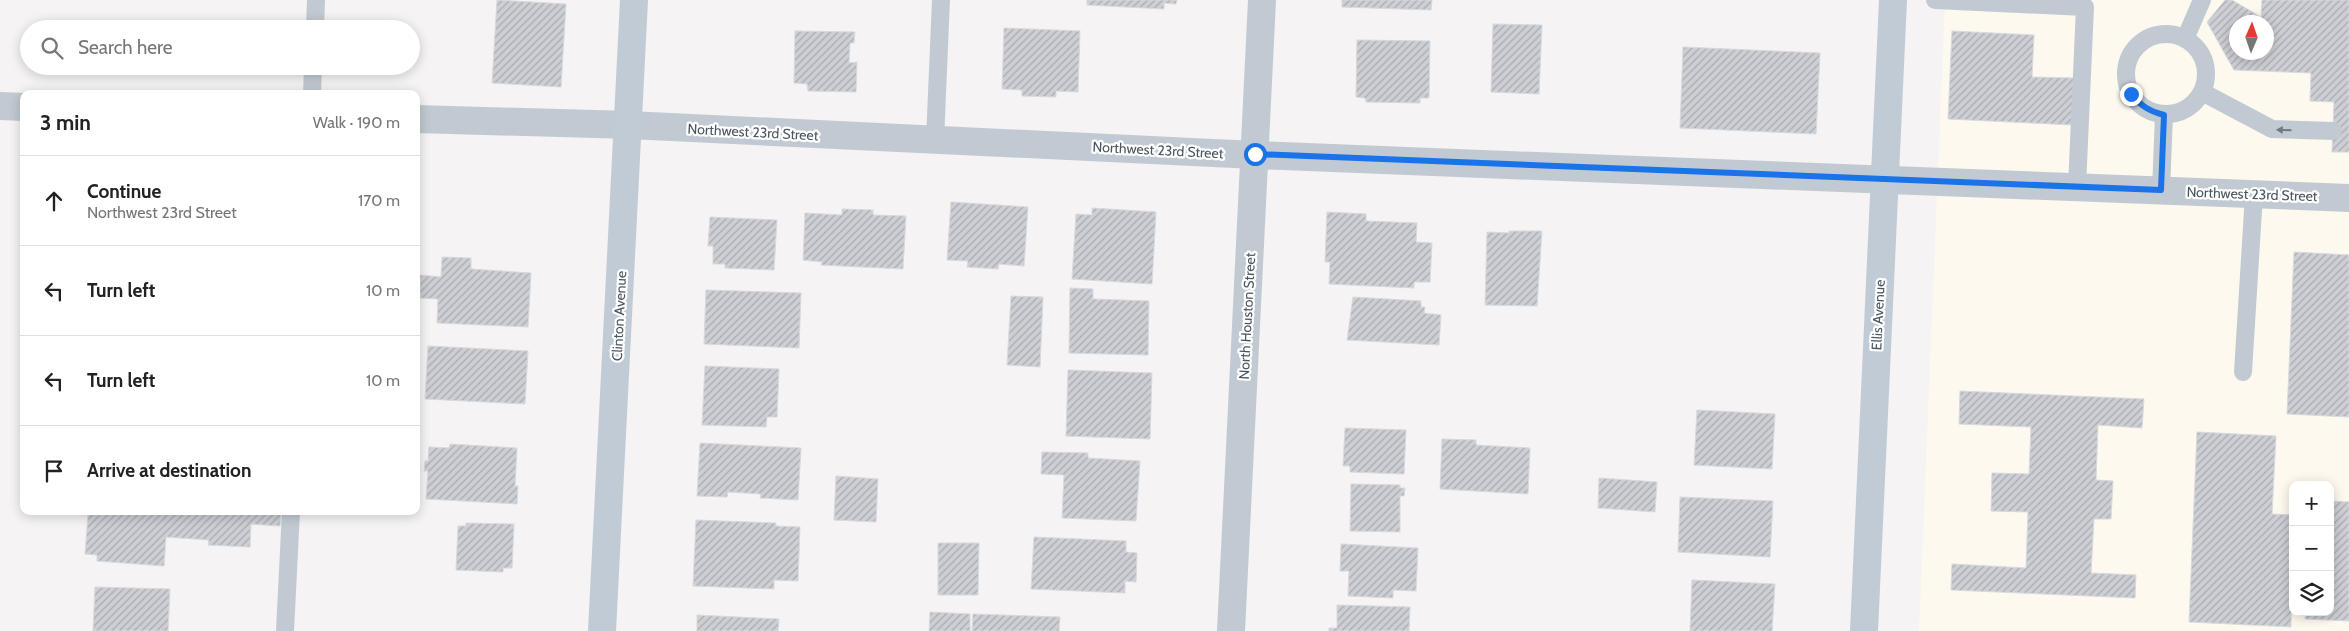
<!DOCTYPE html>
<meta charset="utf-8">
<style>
:root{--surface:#fff;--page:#f6f6f6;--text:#222;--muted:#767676;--line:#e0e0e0}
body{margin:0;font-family:Cabin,sans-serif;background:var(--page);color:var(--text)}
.controls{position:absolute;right:15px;bottom:15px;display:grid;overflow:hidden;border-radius:10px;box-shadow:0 2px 12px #0003}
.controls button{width:45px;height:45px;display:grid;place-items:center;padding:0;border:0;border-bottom:1px solid var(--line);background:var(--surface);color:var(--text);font:25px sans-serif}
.compass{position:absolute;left:2229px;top:15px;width:45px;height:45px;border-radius:50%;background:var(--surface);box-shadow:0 2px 12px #0003;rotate:2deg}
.stop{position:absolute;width:15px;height:15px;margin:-11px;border:4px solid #1a73e8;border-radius:50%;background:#fff}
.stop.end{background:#1a73e8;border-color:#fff;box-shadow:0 1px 5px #0008}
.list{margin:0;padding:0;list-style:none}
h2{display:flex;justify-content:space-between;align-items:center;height:65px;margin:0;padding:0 20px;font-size:21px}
h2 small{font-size:16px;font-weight:400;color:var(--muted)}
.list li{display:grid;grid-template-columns:32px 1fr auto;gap:15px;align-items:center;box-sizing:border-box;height:90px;padding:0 20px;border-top:1px solid var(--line)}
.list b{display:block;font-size:19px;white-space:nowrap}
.list p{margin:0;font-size:16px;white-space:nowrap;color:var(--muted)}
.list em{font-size:16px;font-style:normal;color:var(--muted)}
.icon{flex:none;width:28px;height:28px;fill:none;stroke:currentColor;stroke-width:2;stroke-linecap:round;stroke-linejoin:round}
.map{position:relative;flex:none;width:2349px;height:631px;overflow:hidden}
.search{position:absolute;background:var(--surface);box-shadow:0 2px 12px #0003;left:20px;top:20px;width:400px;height:55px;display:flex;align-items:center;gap:12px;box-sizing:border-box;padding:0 18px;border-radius:28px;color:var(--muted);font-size:19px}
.panel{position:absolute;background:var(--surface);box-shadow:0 2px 12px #0003;left:20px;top:90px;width:400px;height:425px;border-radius:10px}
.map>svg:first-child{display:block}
.commercial{fill:#fdf9ef;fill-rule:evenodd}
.building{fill:url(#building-hatch);stroke:#d7d9de;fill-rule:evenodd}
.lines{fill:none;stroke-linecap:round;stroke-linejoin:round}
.lane{stroke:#c1cad2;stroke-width:18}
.street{stroke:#c1cad2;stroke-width:28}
.secondary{stroke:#c1cbd6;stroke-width:28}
.oneway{fill:#6e7983}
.route{stroke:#1a73e8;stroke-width:6}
.labels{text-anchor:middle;stroke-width:4.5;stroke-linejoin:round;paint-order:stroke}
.street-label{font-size:14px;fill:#4a5661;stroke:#fff}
</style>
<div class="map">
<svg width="2349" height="631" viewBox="0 0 2349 631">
<defs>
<pattern id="building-hatch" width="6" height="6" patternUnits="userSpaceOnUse" patternTransform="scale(1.25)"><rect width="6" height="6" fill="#cdcfd5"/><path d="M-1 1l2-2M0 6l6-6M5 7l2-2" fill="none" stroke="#a8abb0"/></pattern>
</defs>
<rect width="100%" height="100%" fill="#f5f3f3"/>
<path class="commercial" d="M1945,0h404v631h-430zM2236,22h30v30h-30zM2293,485h37v127h-37z"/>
<g class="building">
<polygon points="497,0 566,4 561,87 492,83"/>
<polygon points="1087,0 1177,0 1176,4 1164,3 1164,9 1087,5"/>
<polygon points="1342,0 1432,0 1431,10 1342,7"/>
<path d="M2225,0h7l29,17 1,-17h87v152h-17l2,-50 -24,-1 1,-28 -77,-3 -27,-48zM2236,22h30v30h-30z"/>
<polygon points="1493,24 1542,25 1539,94 1491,92"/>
<polygon points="1004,28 1080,31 1078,92 1056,91 1056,97 1022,96 1022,90 1002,89"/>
<polygon points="795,31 855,32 854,43 850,43 849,63 857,62 856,92 808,91 807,84 794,83"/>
<polygon points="1952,31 2034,35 2032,77 2076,78 2073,125 1948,119"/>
<polygon points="1357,40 1430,41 1429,98 1420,98 1420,103 1366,102 1365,98 1356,97"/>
<polygon points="1683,47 1820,53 1816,134 1680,128"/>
<polygon points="951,202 1028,207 1024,266 999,264 998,269 967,267 968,261 947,260"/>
<polygon points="1092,208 1156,212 1152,284 1072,279 1076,214 1092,215"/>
<polygon points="842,209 873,210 873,215 906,216 903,269 821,265 822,262 803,260 805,213 842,215"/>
<polygon points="1327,212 1366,214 1366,221 1417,223 1416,242 1432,243 1430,282 1414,282 1414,288 1329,284 1330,262 1325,262"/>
<polygon points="710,217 777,220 774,270 725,268 725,264 713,264 713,246 708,246"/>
<polygon points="1509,231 1542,231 1537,306 1485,305 1487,232 1509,233"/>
<polygon points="2294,252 2349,255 2349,417 2287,414"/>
<polygon points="442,257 471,258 471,269 531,273 528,327 437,323 438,299 420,298 420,275 441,277"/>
<polygon points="1070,288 1093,289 1093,299 1149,301 1148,355 1069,353"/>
<polygon points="706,290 801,293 799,348 704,344"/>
<polygon points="1011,296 1043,297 1040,367 1007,365"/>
<polygon points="1353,297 1421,301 1421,307 1425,307 1424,313 1441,315 1439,345 1347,340"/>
<polygon points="428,346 528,351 525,404 425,399"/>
<polygon points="705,366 779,369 777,417 767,417 766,427 702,425"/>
<polygon points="1068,370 1152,373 1150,439 1066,436"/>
<polygon points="1960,391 2144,399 2142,428 2098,425 2096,480 2113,481 2111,519 2094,519 2091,573 2136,575 2135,598 1951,590 1952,564 2026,568 2028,512 1991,511 1992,473 2029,474 2031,427 1959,424"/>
<polygon points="1697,410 1775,414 1772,469 1694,465"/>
<polygon points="1345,428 1406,430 1404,474 1350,472 1350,466 1343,466"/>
<polygon points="2197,432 2276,436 2272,514 2293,515 2291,627 2189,622"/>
<polygon points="1442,439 1476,440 1476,445 1530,448 1528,494 1440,489"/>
<polygon points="700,443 801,448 798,500 760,498 761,494 728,492 727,497 697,496"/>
<polygon points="450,444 517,448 515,486 518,486 517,504 426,499 428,471 424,471 425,461 428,461 429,447 449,448"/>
<polygon points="1042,452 1088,453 1088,458 1140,461 1136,521 1062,518 1064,475 1041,474"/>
<polygon points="836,476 878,479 876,522 834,520"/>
<polygon points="1599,478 1657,482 1655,512 1598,508"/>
<polygon points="1351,484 1400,485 1400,488 1405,488 1404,496 1400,496 1400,532 1350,531"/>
<polygon points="1680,497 1773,501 1770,557 1678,552"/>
<polygon points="2330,501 2349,502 2349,621 2305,619 2306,612 2330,612"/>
<polygon points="103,511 210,514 210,511 281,511 280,526 251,524 250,547 208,545 209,540 166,537 164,566 97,561 97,555 85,554 88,514 102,515"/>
<polygon points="696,520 776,523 776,526 800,527 798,581 774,580 774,589 693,586"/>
<polygon points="466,523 514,524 512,568 503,568 503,572 456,570 458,526 466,526"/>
<polygon points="1034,537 1126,541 1126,552 1137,553 1136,582 1125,581 1125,593 1031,589"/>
<polygon points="938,543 979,543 978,595 938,595"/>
<polygon points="1341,544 1418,548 1416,591 1393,590 1393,598 1348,596 1349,571 1340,571"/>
<polygon points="1692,580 1775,584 1772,631 1690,631"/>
<polygon points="95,587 170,589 168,631 93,631"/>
<polygon points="1337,605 1410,607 1409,631 1329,631 1329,628 1337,628"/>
<polygon points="930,612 970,614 970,631 929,631"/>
<polygon points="973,614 1060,617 1059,631 972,631"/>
<polygon points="697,615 779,619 778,631 697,631"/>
</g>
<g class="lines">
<g class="lane">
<polyline points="1935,0 2085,7 2077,187"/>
<polyline points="315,29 316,0"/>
<circle cx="2166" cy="74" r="40"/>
<polyline points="2185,39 2202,0"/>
<polyline points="2202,92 2272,129 2333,131"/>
<polyline points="312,94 313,66"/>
<polyline points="935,140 941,0"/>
<polyline points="2161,190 2164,115"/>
<polyline points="2243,372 2254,194"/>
<polyline points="285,631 291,511"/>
</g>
<g class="street">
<polyline points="0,106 24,107"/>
<polyline points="416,119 629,125 1255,155 2349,198"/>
<polyline points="1231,631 1262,0"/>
</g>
<g class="secondary">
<polyline points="602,631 634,0"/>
<polyline points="1864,631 1893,0"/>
</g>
</g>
<defs><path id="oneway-solid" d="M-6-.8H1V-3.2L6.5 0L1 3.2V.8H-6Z" transform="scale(1.25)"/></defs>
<use class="oneway" href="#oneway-solid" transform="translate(2284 130) rotate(-178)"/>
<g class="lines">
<path class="route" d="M1255,154l906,36 3,-75c-15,-4 -23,-9 -33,-21"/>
</g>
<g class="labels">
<g class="street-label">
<text transform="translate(753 132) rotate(3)" y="5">Northwest 23rd Street</text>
<text transform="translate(1158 150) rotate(3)" y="5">Northwest 23rd Street</text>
<text transform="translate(2252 194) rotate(2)" y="5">Northwest 23rd Street</text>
<text transform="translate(1878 315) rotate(-87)" y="5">Ellis Avenue</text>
<text transform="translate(619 316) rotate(-87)" y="5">Clinton Avenue</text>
<text transform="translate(1247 316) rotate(-87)" y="5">North Houston Street</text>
</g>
</g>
</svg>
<div class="controls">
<button>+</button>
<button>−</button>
<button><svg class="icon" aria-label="layers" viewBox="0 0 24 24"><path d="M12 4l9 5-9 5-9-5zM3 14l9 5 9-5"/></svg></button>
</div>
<svg class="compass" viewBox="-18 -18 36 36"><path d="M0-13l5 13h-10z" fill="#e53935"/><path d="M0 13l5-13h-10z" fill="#767676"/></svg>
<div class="stop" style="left:1255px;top:154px"></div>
<div class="stop end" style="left:2131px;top:94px"></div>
<div class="search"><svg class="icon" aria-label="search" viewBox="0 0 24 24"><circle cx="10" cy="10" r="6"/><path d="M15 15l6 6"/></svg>Search here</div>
<section class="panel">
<h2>3 min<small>Walk · 190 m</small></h2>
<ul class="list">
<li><svg class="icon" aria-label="ahead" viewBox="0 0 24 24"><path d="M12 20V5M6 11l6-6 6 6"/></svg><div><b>Continue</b><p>Northwest 23rd Street</p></div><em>170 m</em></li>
<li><svg class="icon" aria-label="left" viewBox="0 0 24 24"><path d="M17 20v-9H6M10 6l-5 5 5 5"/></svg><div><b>Turn left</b></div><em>10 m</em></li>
<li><svg class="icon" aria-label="left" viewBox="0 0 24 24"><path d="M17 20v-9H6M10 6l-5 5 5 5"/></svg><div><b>Turn left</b></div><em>10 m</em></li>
<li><svg class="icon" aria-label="arrive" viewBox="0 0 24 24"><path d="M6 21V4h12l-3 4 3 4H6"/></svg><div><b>Arrive at destination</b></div></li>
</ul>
</section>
</div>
